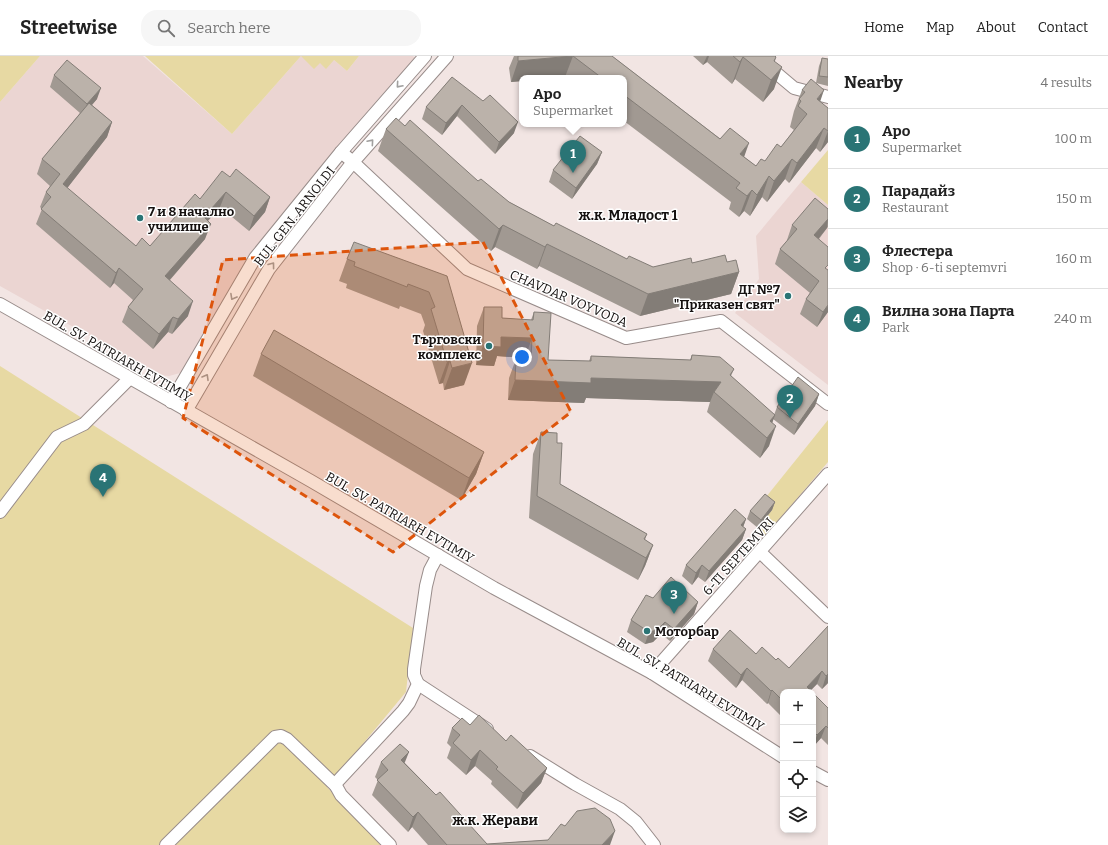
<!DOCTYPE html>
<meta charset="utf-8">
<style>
:root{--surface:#fff;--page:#f6f6f6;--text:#222;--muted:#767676;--line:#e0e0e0;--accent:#2a7475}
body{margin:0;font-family:Bitter,serif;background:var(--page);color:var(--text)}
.controls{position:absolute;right:12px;bottom:12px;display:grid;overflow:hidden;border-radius:8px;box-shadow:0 2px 6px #0003}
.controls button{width:36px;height:36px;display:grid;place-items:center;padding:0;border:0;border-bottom:1px solid var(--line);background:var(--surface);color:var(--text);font:20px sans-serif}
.you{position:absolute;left:522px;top:301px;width:14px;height:14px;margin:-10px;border:3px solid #fff;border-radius:50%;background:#1a73e8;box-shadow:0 0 0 6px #1a73e833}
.badge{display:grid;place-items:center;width:26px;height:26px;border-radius:50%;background:var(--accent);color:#fff;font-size:13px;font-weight:700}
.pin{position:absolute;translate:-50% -33px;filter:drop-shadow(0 1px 2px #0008)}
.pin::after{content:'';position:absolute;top:21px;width:14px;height:12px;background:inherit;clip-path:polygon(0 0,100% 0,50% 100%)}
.popup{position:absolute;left:519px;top:19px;width:108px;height:52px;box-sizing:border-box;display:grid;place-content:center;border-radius:8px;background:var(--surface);filter:drop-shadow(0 1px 3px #0005);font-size:13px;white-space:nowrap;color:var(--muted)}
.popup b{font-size:15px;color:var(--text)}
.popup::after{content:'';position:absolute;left:50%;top:100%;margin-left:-8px;border:8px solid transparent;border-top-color:var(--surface)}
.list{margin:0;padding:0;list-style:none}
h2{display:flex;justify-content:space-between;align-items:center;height:52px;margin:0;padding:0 16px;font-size:17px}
h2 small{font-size:13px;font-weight:400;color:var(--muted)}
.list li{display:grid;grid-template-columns:26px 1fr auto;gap:12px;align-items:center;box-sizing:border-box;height:60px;padding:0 16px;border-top:1px solid var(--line)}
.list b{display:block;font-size:15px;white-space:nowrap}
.list p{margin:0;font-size:13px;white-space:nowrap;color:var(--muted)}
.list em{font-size:13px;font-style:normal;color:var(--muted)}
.icon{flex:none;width:22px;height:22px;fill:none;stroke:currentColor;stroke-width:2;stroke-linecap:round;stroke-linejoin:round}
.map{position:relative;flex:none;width:828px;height:789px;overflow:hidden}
header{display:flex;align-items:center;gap:24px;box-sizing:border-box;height:56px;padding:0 20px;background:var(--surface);border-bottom:1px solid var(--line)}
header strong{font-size:19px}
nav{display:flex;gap:22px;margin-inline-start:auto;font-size:14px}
.search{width:280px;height:36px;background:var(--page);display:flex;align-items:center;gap:10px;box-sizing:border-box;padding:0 14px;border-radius:16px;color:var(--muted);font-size:15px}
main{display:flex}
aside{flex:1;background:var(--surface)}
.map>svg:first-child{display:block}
.built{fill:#ebd5d2}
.green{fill:#e7d9a3}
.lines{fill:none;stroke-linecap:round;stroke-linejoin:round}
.minor-casing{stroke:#988c8a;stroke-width:14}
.minor{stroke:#fff;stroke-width:12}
.wall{fill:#a19992}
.shaded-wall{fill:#837d77}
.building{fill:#bbb2aa;stroke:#837d77}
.oneway{stroke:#a1a09f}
.marked{fill:#dd550c;fill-opacity:0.2;stroke:#dd550c;stroke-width:3;stroke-dasharray:8 5;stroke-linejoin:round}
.poi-dot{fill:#2a7475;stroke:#fff;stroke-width:1.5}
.labels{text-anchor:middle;stroke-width:3;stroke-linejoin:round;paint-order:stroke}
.poi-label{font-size:13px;font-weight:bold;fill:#151110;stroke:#fff;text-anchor:start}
.street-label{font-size:13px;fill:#151110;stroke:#fff}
.neighbourhood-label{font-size:14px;font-weight:bold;fill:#151110;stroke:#fff}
</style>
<header>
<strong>Streetwise</strong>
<div class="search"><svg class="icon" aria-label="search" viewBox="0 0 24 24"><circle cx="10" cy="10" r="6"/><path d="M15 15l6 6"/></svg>Search here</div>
<nav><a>Home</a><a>Map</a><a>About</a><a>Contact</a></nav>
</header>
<main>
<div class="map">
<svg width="828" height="789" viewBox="0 0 828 789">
<rect width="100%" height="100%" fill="#f2e5e3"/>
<g class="built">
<polygon points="40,0 143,0 232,78 301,0 320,7 334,4 347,15 359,0 413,0 416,3 377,44 299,137 261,186 227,237 191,305 180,317 169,320 159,319 0,230 0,46"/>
<polygon points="801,126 828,149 828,329 735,257 759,223 756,180"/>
</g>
<g class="green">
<polygon points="0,0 40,0 0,46"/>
<polygon points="145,0 359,0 347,15 334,4 326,13 320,7 314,13 301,0 232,78"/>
<polygon points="828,94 828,149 801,126"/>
<polygon points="0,310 413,572 406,636 327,731 381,789 0,789"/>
<polygon points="828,364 828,406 766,479 758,472 772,454 762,446"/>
</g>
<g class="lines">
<g class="minor-casing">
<g id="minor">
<polyline points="756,0 794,32 828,41"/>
<polyline points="341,96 353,106 467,213 626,282 721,265 828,348"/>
<polyline points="0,248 311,425 494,532 652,617 783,701"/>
<polyline points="171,346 255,202 341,96 425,0"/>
<polyline points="186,355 269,213 353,106 447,0"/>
<polyline points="0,456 57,381 84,368 129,323"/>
<polyline points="760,496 828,561"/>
<polyline points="652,617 828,418"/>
<polyline points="418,628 487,673"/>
<polyline points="530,700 575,728 620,753 636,766 654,789"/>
<polyline points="813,716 828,724"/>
<polyline points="166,789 275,681 281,680 287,683 336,730"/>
<polyline points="390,789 341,739 336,730 337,726 403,655 409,647 418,628 414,619 414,613 426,530 430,514 438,499"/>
</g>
</g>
<use href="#minor" class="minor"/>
</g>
<g class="wall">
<polygon points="514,0 612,0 756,110 765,105 781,91 794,74 790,71 794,55 802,34 820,46 828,52 828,86 820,96 816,92 789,127 785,123 767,146 762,141 750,160 744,155 739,161 729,153 731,146 624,65 624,22 567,22 565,21 511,26 509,12"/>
<polygon points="693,0 775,0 776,1 775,5 774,33 763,46 735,23 732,28 707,6 703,9"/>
<polygon points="822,2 828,3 828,30 816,27 819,10"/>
<polygon points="54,19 97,43 92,49 112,66 107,81 67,132 136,190 150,190 200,143 230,121 270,141 265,156 249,175 220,151 208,165 205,183 170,224 188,260 172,278 168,276 153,293 122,266 128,251 133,244 114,227 110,232 36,168 42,153 40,151 46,136 50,130 37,118 42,103 80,57 50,31"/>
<polygon points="452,21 514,77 495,98 457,60 442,79 422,63 426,51"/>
<polygon points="405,70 478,125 509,146 554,170 627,203 653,211 692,207 727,206 739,216 731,238 640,260 539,210 537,213 495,191 491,195 378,95 386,73"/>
<polygon points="602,96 597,108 572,143 549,126 553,114"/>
<polygon points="828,153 828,171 827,172 819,183 828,256 817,271 800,258 806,243 810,237 775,208 780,193 787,185 787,184 792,169"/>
<polygon points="347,203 447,220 464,329 444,334 443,327 439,328 423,275 425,269 421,258 400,250 399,253 346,232 347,228 339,225"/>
<polygon points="484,251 502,262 531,264 534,256 548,304 589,305 591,300 690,304 692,299 734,313 731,320 774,359 777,351 819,338 815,350 794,379 773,363 772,367 769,390 760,402 707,356 710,346 586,342 584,347 508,344 509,322 516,303 525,303 525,302 497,300 494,310 476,309 477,270"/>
<polygon points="261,298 484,396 476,418 461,444 253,320"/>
<polygon points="541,376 557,387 560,428 647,478 645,484 653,489 645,510 638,524 529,462 533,398"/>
<polygon points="775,446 772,454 758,472 747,463 750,455"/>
<polygon points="746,463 743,471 746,473 742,484 705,526 698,521 692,529 682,520 686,509"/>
<polygon points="653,542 698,546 694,558 670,585 661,578 653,586 645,588 627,576 631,564"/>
<polygon points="828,570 828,627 822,633 817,628 811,634 783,636 783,662 768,647 767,648 742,624 736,632 708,605 713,593 756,598 776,604 789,612"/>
<polygon points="813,637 828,652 828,689 821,682 813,691"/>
<polygon points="470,669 506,685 547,712 541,727 517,753 491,728 492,725 475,710 466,719 447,702 451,691 447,687 452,672"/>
<polygon points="381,706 405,707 436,739 487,788 548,784 565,770 610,789 428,789 412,771 408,776 372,739 378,724 375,721"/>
</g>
<g class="shaded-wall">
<polygon points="573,0 565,21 553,22 522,22 522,25 511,26 518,5"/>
<polygon points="707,0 709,0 707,6 703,9"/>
<polygon points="743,1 735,23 732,28 740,6"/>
<polygon points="782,11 774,33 763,46 771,24"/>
<polygon points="101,32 97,43 83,59 87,48"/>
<polygon points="824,34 817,55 817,43"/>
<polygon points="462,49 457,60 442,79 446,67"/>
<polygon points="112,66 107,81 58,144 63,128"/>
<polygon points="518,66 514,77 495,98 499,86"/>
<polygon points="824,72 816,92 789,127 797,107"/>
<polygon points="828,75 828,86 820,96"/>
<polygon points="749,87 742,107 740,98"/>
<polygon points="602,96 597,108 572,143 576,132"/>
<polygon points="792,103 785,123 767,146 774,125"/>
<polygon points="769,120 762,141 750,160 757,139"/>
<polygon points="752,134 744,155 739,161 747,140"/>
<polygon points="226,136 220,151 198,176 204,161"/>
<polygon points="270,141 265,156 249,175 254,160"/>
<polygon points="828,163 827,172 809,194 814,179"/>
<polygon points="211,168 205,183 160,235 165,220"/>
<polygon points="503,169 495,191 491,195 499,173"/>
<polygon points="547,188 539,210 537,213 545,191"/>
<polygon points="119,212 114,227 110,232 116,217"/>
<polygon points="739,216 731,238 640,260 648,238"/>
<polygon points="193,245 188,260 172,278 178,263"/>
<polygon points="828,249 828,256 817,271 823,256"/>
<polygon points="173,261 168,276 153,293 159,278"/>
<polygon points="501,281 532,282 525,302 497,300 494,310 476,309 483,290"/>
<polygon points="450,305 443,327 439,328 447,306"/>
<polygon points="472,307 464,329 444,334 452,312"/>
<polygon points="591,322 721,326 714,336 710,346 586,342 584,347 508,344 515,324"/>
<polygon points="819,338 815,350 794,379 798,368"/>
<polygon points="775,359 768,379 770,365"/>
<polygon points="776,370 769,390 760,402 767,382"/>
<polygon points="484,396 476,418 461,444 469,422"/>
<polygon points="775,446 772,454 758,472 761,464"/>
<polygon points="746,463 742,474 741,469"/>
<polygon points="746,473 742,484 705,526 709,515"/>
<polygon points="653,489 645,510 638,524 646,502"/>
<polygon points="702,509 698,521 692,529 696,517"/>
<polygon points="698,546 694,558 670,585 674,573"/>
<polygon points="665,566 661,578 653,586 645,588 649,576"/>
<polygon points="747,612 742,624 736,632 741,619"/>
<polygon points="822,615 817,628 809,636 807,631"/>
<polygon points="828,618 828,627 822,633 826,620"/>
<polygon points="772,634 768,647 767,648 771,635"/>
<polygon points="826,670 821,682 813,691 817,679"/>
<polygon points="480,694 475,710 466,719 471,704"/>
<polygon points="409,696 403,711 401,704"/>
<polygon points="547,712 541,727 517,753 523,737"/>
<polygon points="418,756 412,771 408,776 413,761"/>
<polygon points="615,775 610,789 602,789"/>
</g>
<g class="building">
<polygon points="518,0 572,0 518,5"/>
<polygon points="573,0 612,0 720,83 730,72 749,87 740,98 756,110 761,103 765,105 777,88 781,91 807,58 798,50 801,45 799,43 805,36 802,34 811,23 824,34 817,43 828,52 828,75 824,72 797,107 792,103 774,125 769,120 757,139 752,134 747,140 736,132 740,127 624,39 624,22 602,22"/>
<polygon points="733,0 775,0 776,1 774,5 782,11 771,24 743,1 740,6"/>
<polygon points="822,2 828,3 828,21 819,20"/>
<polygon points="67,4 101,32 87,48 54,19"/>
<polygon points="452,21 483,45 490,39 518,66 499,86 462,49 446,67 426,51"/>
<polygon points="89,47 112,66 63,128 136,190 142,182 150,190 195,138 200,143 222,115 230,121 236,113 270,141 254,160 226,136 204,161 211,168 165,220 193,245 178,263 173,261 159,278 128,251 143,233 119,212 116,217 41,153 51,141 46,136 60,118 42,103"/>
<polygon points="396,62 405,70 410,64 478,125 481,123 509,146 554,170 556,167 627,203 629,200 653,211 691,202 692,207 725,199 727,206 736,204 739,216 648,238 547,188 545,191 503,169 499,173 386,73"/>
<polygon points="580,80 602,96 576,132 553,114"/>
<polygon points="815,142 828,153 828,163 814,179 828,191 828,209 825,212 828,214 828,249 823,256 806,243 819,225 780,193 797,173 792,169"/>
<polygon points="354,186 447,220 472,307 452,312 450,305 447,306 431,253 435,251 429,236 408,228 407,231 354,210 355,206 347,203"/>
<polygon points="484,251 502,251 502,262 533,264 534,256 551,257 548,304 591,305 591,300 691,304 692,299 720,301 734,313 730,319 775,359 770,365 776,370 767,382 714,336 721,326 591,322 591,327 515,324 516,303 531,303 532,282 501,281 501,291 483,290"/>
<polygon points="274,274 484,396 469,422 261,298"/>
<polygon points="798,321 819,338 798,368 777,351"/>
<polygon points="541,376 557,377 557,387 562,387 560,428 647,478 644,483 653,489 646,502 537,440"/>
<polygon points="765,438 775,446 761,464 750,455"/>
<polygon points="735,453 746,463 741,469 746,473 709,515 702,509 696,517 686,509"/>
<polygon points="671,521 698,546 674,573 665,566 657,574 649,576 631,564 646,539 653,542"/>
<polygon points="828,570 828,618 826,620 822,615 807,631 812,636 783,636 783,645 772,634 771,635 747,612 741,619 713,593 730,574 756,598 762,591 776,604 778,602 789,612"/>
<polygon points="813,637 828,652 828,672 826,670 817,679 813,675"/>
<polygon points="479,659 506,685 511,679 547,712 523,737 496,713 498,711 480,694 471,704 453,687 460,679 452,672 462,662 470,669"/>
<polygon points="400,688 409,696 401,704 436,739 440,736 487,788 548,784 561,768 565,770 577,755 595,752 610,763 615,775 602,789 447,789 418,756 413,761 377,724 388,714 381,706"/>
</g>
<defs><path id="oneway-chevron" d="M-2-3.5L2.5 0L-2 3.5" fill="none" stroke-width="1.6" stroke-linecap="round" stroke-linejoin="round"/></defs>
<g class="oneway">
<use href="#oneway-chevron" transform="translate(399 29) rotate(131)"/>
<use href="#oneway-chevron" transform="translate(371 86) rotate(-49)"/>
<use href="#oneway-chevron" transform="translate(272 209) rotate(-53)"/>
<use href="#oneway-chevron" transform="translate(233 241) rotate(119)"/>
<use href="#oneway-chevron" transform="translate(206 321) rotate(-60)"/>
</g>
<path class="marked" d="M483,186l88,170 -178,140 -210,-134 40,-158z"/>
<g class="poi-dot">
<circle cx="140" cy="162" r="4"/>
<circle cx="788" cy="240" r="4"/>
<circle cx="489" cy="290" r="4"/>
<circle cx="647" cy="575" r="4"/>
</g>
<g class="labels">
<g class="poi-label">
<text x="148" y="160">7 и 8 начално<tspan x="148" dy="15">училище</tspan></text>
<text x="780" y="238" text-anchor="end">ДГ №7<tspan x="780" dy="15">"Приказен свят"</tspan></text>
<text x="481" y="288" text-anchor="end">Търговски<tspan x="481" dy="15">комплекс</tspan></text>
<text x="655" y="580">Моторбар</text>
</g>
<g class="street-label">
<text transform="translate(294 160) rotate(-52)" y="5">BUL. GEN. ARNOLDI</text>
<text transform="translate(569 242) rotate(23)" y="5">CHAVDAR VOYVODA</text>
<text transform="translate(118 300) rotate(30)" y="5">BUL. SV. PATRIARH EVTIMIY</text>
<text transform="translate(400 461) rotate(30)" y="5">BUL. SV. PATRIARH EVTIMIY</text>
<text transform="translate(738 500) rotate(-48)" y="5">6-TI SEPTEMVRI</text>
<text transform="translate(691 628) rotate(31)" y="5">BUL. SV. PATRIARH EVTIMIY</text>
</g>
<g class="neighbourhood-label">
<text x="628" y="164">ж.к. Младост 1</text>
<text x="495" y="769">ж.к. Жерави</text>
</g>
</g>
</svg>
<div class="controls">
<button>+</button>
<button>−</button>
<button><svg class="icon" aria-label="locate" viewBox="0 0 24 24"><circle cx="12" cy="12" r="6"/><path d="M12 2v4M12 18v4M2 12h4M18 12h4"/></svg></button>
<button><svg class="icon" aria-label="layers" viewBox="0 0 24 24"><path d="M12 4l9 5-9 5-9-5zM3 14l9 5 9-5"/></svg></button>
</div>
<div class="you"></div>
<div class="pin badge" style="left:573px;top:117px">1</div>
<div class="popup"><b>Аро</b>Supermarket</div>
<div class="pin badge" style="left:790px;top:362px">2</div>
<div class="pin badge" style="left:674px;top:558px">3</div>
<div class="pin badge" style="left:103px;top:441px">4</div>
</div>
<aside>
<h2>Nearby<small>4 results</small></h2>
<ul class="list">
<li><span class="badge">1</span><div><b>Аро</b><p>Supermarket</p></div><em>100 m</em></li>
<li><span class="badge">2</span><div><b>Парадайз</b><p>Restaurant</p></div><em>150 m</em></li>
<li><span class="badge">3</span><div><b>Флестера</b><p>Shop · 6-ti septemvri</p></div><em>160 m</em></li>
<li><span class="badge">4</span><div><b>Вилна зона Парта</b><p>Park</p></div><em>240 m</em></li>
</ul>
</aside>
</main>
